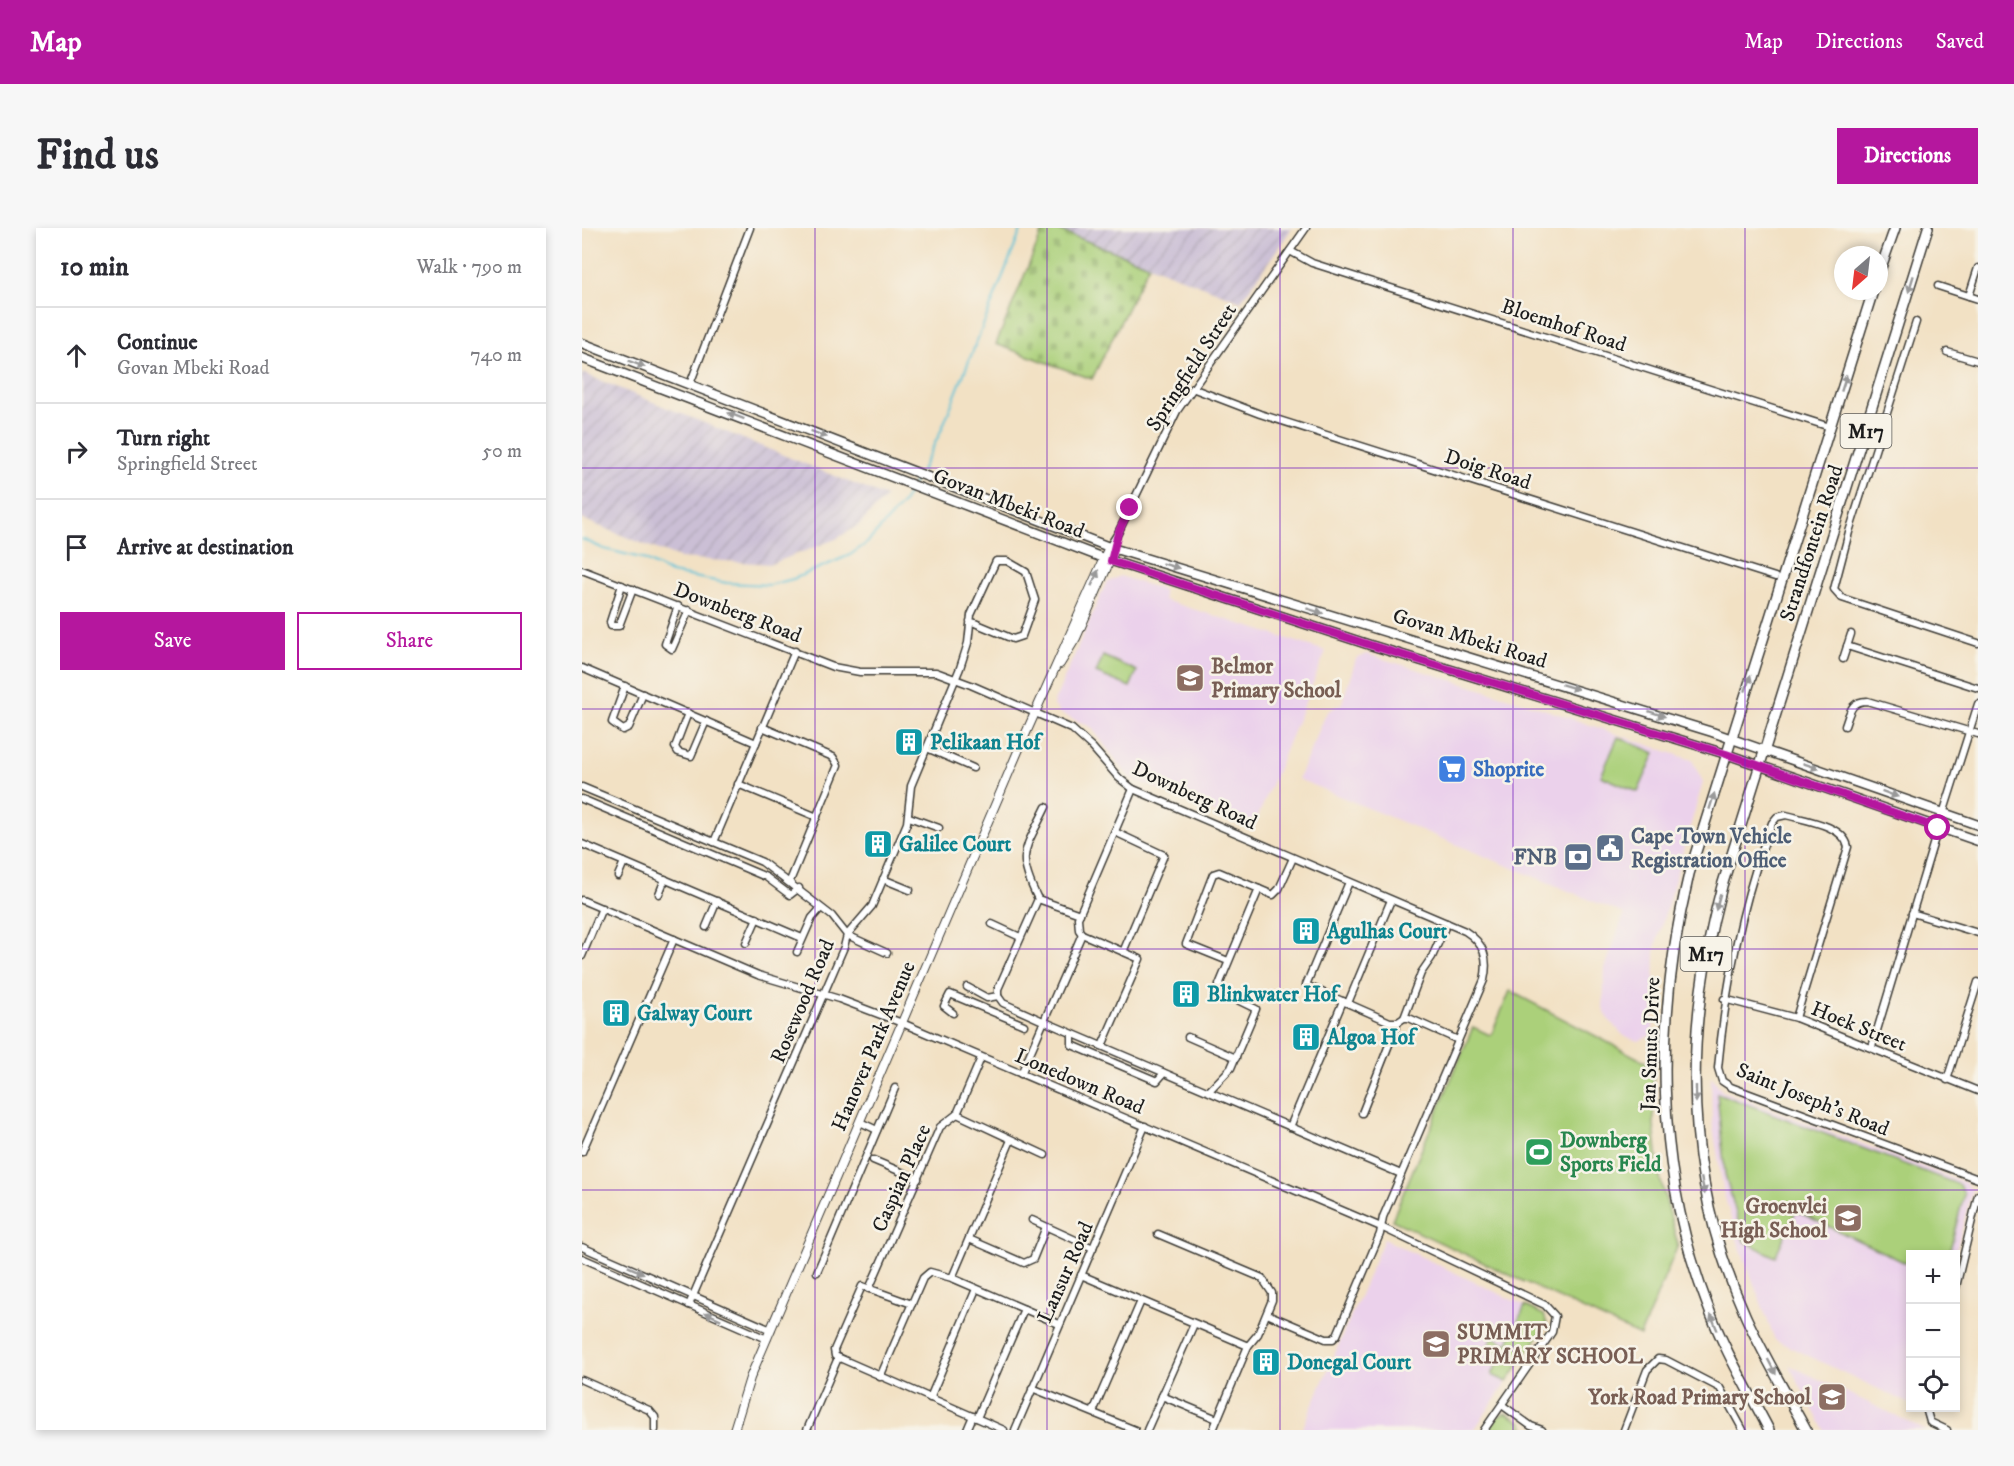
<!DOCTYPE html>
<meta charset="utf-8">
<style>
:root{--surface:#fff;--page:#f7f7f7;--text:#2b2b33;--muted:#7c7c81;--line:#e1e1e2;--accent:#b5179e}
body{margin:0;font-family:"IM FELL DW Pica",serif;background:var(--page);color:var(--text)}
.controls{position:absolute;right:18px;bottom:18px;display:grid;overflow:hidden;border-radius:0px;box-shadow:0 3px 9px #0003}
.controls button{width:54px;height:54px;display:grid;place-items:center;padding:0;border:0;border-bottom:2px solid var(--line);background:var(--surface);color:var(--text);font:30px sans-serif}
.compass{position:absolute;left:1252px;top:18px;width:54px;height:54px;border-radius:50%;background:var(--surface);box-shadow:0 3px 9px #0003;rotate:208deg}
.stop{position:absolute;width:18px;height:18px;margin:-14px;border:4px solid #b5179e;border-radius:50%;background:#fff}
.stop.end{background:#b5179e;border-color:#fff;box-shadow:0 2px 6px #0008}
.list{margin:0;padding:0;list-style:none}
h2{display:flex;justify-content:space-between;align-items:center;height:78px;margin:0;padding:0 24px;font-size:26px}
h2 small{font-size:20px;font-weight:400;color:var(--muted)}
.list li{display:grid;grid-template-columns:39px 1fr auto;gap:18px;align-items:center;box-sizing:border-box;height:96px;padding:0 24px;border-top:2px solid var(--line)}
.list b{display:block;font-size:22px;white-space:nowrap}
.list p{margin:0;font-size:20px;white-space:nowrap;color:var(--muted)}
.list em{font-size:20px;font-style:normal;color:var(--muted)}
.actions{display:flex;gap:12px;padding:18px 24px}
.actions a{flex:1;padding:14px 0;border:2px solid var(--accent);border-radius:0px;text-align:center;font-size:21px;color:var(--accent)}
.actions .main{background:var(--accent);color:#fff}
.icon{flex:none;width:33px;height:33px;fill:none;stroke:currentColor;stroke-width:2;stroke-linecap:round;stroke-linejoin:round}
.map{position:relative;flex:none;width:1396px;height:1202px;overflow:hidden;border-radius:0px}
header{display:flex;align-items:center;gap:36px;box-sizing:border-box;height:84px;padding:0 30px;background:var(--accent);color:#fff}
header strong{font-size:28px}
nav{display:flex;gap:33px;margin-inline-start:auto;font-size:21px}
.intro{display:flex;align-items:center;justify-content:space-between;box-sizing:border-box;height:144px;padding:0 36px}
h1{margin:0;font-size:42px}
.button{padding:15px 27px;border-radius:0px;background:var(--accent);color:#fff;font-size:21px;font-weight:700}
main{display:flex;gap:36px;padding:0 36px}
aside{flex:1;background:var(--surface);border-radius:0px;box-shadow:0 3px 9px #0003}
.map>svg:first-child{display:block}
.built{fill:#ebd1eb}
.industrial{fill:url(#industrial-furrows)}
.cemetery{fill:url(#cemetery-stones);stroke:#64764b;stroke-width:1.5}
.park{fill:#abd07a;stroke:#64764b;stroke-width:1.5}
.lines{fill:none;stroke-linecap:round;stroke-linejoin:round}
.stream{stroke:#5ac1d7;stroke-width:2}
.minor-casing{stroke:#3c3a35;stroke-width:9}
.tertiary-casing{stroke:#3c3a35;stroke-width:10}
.secondary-casing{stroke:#3c3a35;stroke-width:11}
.primary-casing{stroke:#3c3a35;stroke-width:12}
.minor{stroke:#fff;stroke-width:6}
.tertiary{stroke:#fff;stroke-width:8}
.secondary{stroke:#fff;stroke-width:8}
.primary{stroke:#fff;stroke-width:9}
.oneway{fill:#999}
.route{stroke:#b5179e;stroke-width:8}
.grid{fill:none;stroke:#7b2cbf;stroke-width:1.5;stroke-opacity:0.55}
.labels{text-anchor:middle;stroke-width:5;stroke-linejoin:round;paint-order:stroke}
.shield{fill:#f7f3e8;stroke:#5e5c59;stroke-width:1.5}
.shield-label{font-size:20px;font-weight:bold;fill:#1c1c1c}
.street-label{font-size:21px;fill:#1c1c1c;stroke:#f7f3e8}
.education-label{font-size:21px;font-weight:bold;fill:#785e54;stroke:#f7f3e8;text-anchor:start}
.culture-label{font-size:21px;font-weight:bold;fill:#0d838f;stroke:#f7f3e8;text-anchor:start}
.shop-label{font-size:21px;font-weight:bold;fill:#366cbe;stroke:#f7f3e8;text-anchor:start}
.service-label{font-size:21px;font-weight:bold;fill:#4e5e75;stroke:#f7f3e8;text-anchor:start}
.leisure-label{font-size:21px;font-weight:bold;fill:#27864d;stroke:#f7f3e8;text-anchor:start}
</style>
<header>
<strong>Map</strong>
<nav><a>Map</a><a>Directions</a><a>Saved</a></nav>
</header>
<div class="intro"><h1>Find us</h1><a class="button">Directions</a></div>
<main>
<aside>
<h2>10 min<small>Walk · 790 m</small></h2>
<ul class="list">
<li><svg class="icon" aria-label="ahead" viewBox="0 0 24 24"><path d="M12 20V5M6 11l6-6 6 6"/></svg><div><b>Continue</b><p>Govan Mbeki Road</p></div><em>740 m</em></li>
<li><svg class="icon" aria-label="right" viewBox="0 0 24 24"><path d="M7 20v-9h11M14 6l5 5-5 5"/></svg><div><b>Turn right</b><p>Springfield Street</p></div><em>50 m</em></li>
<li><svg class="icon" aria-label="arrive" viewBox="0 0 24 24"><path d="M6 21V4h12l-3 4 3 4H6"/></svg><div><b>Arrive at destination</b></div></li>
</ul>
<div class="actions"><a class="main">Save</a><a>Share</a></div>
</aside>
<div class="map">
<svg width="1396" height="1202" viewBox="0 0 1396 1202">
<defs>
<pattern id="industrial-furrows" width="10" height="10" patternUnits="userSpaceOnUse" patternTransform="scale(1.5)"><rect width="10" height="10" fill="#cbbfd5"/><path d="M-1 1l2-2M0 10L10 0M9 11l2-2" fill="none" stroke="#aea4b6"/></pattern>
<pattern id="cemetery-stones" width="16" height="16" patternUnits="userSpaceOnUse" patternTransform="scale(1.5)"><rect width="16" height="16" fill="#abd07a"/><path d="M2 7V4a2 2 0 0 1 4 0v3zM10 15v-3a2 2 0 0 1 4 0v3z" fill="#93b269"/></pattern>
</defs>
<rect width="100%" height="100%" fill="#f7f3e8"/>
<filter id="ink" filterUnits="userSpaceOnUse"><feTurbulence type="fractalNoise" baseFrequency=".0167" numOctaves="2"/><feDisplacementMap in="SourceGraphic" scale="12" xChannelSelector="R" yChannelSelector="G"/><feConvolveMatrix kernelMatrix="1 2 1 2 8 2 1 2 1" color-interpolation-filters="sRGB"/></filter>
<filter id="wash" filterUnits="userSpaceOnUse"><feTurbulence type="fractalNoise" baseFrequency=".008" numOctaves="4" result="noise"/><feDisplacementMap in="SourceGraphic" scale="24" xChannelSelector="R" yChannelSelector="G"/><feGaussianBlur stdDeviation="1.35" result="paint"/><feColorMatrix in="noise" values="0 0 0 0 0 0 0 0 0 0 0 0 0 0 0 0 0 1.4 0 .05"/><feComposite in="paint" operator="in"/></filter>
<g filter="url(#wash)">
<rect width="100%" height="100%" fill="#f2e1c4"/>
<g class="built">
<polygon points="538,348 581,362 582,372 744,423 671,601 547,549 509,499 478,485 471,476 524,355"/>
<polygon points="785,426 950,477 1110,532 1121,554 1073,720 1071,806 1057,813 1042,808 1026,791 1021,780 1023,740 1042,686 716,551 745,484 760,475 774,431"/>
<polygon points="1129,848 1140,863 1384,955 1390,963 1373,1026 1328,1026 1328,1176 1193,1112 1156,1014 1142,966 1130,893"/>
<polygon points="802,1011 962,1087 965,1096 892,1202 720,1202"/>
<polygon points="1207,1137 1344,1202 1242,1202"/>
</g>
<g class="industrial">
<polygon points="471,0 710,0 659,73"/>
<polygon points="0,145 304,269 277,297 254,311 189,336 97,330 44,309 0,291"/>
</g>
<polygon class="cemetery" points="462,0 471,0 567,37 510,151 414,116"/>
<g class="park">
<polygon points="521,428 555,443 548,459 514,445"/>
<polygon points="1036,509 1073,525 1056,564 1019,548"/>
<polygon points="928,763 1071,838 1072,898 1078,950 1096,1017 1058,1108 810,992 891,799 908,807 910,805"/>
<polygon points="1135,865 1378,957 1382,966 1367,1026 1328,1026 1328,1037 1214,983 1193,1029 1162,1013 1143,946"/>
<polygon points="943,1078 962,1087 965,1096 925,1154 910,1147 919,1127 905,1120 911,1109 925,1116"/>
<polygon points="924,1185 940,1194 943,1202 907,1202 916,1188"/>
</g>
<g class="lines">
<g class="stream">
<polyline points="339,243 359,203 440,0"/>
<polyline points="0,311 22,321 59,330 89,345 145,355 187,357 211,351 268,327 285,315 321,275 336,248"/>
</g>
</g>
</g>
<g filter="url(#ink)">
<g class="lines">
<g class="minor-casing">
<g id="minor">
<polyline points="708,23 730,35 1248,199"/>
<polyline points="1356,58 1396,71"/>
<polyline points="1387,68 1396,40"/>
<polyline points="1334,94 1267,304 1252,361 1260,370 1396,415"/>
<polyline points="1365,124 1396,133"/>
<polyline points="108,156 168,0"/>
<polyline points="610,160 678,186 1193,349"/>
<polyline points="527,319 536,305 595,183 724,0"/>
<path d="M0,342l251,97 27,5h76l35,13 101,44 20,18 27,31 14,11 332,142c19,12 24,27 19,49l-101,237 -3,17 -43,101 -4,4h-7l-59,-25"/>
<polyline points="40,357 28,394 29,398 37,398 51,361"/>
<polyline points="96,378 83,416 90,421 107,382"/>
<polyline points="1265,418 1396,460"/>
<polyline points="1261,431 1269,406"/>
<polyline points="0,440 174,515"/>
<polyline points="43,458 30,494 41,502 47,499 61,466"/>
<polyline points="106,485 93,519 96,524 109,528 124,493"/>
<path d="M1263,498c5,-14 6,-25 22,-25l111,33"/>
<polyline points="180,499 251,529 256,537 208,653"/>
<polyline points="345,520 391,540"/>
<polyline points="156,556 235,589"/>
<polyline points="0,559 180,634 250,688 265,707 305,725"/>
<polyline points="0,571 184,649 208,667 217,660"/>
<polyline points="1361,586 1396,476"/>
<polyline points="327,589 357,600"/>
<polyline points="533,604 582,627 541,724"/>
<polyline points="132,614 213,423"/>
<polyline points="0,616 220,710"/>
<polyline points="36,648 42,634"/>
<polyline points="301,651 328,662"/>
<polyline points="767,654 724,757 808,794 816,794 822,790 827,790 876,812"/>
<polyline points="77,666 83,651"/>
<path d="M456,671c-23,-47 -13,-48 8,-92"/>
<polyline points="456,671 498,686"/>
<polyline points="0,672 176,747 257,771 320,795 799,999 963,1077 973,1088 970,1104 902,1202"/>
<polyline points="1330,685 1396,705"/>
<polyline points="410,696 438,709"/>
<polyline points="124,699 135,673"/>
<polyline points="500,706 497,702 496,690 551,561"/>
<polyline points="500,706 558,731 520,818"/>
<polyline points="164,715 175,690"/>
<polyline points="215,724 230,690 239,680"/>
<polyline points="0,728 20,680"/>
<polyline points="646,733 604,716 631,646 637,644 691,667 697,661 711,630"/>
<polyline points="385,759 405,770 416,768"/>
<polyline points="416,768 421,775 461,793 819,946"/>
<polyline points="416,768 416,761 456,671"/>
<polyline points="1142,771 1214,790 1396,863"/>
<polyline points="766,775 809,672"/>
<polyline points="371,785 362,778 368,766 442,797"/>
<polyline points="822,790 839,745 850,729 865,695"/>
<path d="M1214,790l52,-171c-4,-22 -44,-27 -62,-32l-9,2 -5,6c-31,79 -46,160 -54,245l4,13 9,6 247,92"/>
<polyline points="490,806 490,817 575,853 582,845"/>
<polyline points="606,809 654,830"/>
<polyline points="1290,819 1356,600"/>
<polyline points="439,846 500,706"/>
<polyline points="1365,852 1396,754"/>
<polyline points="627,863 649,840 674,781 639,764 637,757 677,661"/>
<polyline points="780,885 816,794"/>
<polyline points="375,886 463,927"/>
<polyline points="375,886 399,830"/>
<polyline points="278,894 295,902"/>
<polyline points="708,899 761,773"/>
<polyline points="0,924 92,711"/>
<polyline points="291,932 336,951"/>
<polyline points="450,992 511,1020"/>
<polyline points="576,1006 680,1050 690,1065 690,1072 676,1106 666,1118 631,1202"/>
<polyline points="387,1011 442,1035 451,1031 464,999"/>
<polyline points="0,1019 189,1102"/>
<polyline points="0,1030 185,1111"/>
<polyline points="235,1044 313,860"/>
<polyline points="499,1047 666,1118"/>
<polyline points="370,1050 429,912"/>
<polyline points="1374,1059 1396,967"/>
<polyline points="287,1061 358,899 375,886"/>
<polyline points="330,1076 280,1058 252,1122 253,1128 422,1202"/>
<polyline points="107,1077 262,719 265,707 290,678 325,595 329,558 378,440 386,415 389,387 414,333 425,333 444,344 453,372 440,408 431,411 388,393"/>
<polyline points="298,1149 341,1050 348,1044 370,1050 477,1096"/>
<polyline points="0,1152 67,1182 73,1189 73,1202"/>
<polyline points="450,1160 553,1202"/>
<polyline points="580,1168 635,1191"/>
<polyline points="348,1170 394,1061"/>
<polyline points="920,1177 949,1198 960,1202"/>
<polyline points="1344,1180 1348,1194 1365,1202"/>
<polyline points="511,1184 559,1073"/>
<polyline points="395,1190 442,1081"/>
<polyline points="225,1202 256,1130"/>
<polyline points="385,1202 391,1188"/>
<polyline points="433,1202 563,898"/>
<polyline points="565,1202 612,1096"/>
<polyline points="1042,1202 1065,1142 1076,1131 1084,1132 1138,1160 1161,1202"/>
</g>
</g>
<g class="tertiary-casing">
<g id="tertiary">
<polyline points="478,436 494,410 533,321"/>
<polyline points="152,1202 168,1150 440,514 527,319"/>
</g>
</g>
<g class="secondary-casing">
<g id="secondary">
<polyline points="0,115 527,319 1130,504 1396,597"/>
<polyline points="0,130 521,330 788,417 1144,526 1396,613"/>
</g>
</g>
<g class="primary-casing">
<g id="primary">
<polyline points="1297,45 1313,0"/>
<path d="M1187,1202c-22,-42 -46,-82 -62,-126 -53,-138 -52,-288 -18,-430l184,-583"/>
<path d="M1224,1202c-20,-37 -42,-74 -60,-113 -63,-138 -63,-285 -24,-431l206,-658"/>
</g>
</g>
<use href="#minor" class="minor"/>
<use href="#tertiary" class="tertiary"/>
<use href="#secondary" class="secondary"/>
<use href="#primary" class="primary"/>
</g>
<defs><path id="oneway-solid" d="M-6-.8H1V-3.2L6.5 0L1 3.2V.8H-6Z" transform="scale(1.5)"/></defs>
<g class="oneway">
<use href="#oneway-solid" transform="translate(1329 56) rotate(107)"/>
<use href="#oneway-solid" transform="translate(55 136) rotate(21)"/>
<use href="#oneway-solid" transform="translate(1262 155) rotate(-72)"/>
<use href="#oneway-solid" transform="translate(154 188) rotate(-159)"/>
<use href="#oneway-solid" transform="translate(237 206) rotate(21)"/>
<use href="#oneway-solid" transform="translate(589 338) rotate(17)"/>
<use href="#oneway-solid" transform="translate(513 350) rotate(-66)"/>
<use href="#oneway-solid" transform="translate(733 383) rotate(17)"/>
<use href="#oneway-solid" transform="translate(1166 455) rotate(-72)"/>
<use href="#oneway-solid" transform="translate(988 459) rotate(17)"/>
<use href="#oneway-solid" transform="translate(1075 486) rotate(18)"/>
<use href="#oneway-solid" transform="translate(1229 538) rotate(19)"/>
<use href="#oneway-solid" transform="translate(1308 566) rotate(20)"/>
<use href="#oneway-solid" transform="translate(1130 573) rotate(-73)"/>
<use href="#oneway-solid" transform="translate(1136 674) rotate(105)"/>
<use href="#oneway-solid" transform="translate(1114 866) rotate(90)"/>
<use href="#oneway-solid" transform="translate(1121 958) rotate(78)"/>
<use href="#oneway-solid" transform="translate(54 1042) rotate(24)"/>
<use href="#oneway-solid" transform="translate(131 1088) rotate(-156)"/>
<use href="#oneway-solid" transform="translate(1132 1094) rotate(-112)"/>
<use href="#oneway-solid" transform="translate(1190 1139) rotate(62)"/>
</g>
</g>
<g class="lines" filter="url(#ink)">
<polyline class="route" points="548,280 536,305 529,333 788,417 1144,526 1356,600"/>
</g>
<path class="grid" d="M233,0v1202M465,0v1202M698,0v1202M931,0v1202M1163,0v1202M0,240h1396M0,481h1396M0,721h1396M0,962h1396"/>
<defs>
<g id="school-square" transform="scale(1.5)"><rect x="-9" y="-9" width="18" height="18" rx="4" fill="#8d6e63" stroke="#f7f3e8"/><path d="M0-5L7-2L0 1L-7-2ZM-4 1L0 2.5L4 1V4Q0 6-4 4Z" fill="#fff"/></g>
<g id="building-square" transform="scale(1.5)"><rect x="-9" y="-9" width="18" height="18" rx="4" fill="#0f9aa8" stroke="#f7f3e8"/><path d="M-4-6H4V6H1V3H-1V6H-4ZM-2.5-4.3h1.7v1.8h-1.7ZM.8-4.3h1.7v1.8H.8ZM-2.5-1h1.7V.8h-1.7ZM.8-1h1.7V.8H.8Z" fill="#fff"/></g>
<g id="supermarket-square" transform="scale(1.5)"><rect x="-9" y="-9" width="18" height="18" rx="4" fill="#3f7fe0" stroke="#f7f3e8"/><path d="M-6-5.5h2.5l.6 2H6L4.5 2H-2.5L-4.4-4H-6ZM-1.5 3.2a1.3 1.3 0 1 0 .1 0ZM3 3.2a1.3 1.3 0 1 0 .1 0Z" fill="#fff"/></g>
<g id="civic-square" transform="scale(1.5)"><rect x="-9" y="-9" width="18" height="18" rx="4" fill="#5c6f8a" stroke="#f7f3e8"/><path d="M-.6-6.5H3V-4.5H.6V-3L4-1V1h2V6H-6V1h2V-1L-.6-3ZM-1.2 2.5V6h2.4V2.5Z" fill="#fff"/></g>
<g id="bank-square" transform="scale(1.5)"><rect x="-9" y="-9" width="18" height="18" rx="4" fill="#5c6f8a" stroke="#f7f3e8"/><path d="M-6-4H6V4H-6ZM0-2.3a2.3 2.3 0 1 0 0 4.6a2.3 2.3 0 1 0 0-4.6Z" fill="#fff"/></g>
<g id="stadium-square" transform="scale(1.5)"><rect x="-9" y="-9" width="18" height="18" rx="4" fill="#2e9e5b" stroke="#f7f3e8"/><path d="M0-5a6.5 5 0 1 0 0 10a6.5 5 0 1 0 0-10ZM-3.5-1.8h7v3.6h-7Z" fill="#fff"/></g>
</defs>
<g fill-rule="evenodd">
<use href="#school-square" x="608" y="450"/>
<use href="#building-square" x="327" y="514"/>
<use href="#supermarket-square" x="870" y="541"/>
<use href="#building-square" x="296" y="616"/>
<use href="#civic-square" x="1028" y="620"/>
<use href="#bank-square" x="996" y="629"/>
<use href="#building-square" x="724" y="703"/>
<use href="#building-square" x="604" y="766"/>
<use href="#building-square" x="34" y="785"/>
<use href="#building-square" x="724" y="809"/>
<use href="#stadium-square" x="957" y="924"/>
<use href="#school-square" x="1266" y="990"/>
<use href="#school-square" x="854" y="1116"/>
<use href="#building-square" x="684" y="1134"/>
<use href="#school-square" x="1250" y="1169"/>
</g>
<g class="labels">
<g class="shield">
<rect x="1258.5" y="186" width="51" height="34" rx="4.5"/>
<rect x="1098.5" y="709" width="51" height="34" rx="4.5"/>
</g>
<g class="shield-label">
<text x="1284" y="210">M17</text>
<text x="1124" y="733">M17</text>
</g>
<g class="street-label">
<text transform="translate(982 97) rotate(18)" y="7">Bloemhof Road</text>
<text transform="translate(609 139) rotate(-57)" y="7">Springfield Street</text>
<text transform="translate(906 241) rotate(18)" y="7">Doig Road</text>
<text transform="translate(427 275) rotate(21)" y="7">Govan Mbeki Road</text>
<text transform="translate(1229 315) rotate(-72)" y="7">Strandfontein Road</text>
<text transform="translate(156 384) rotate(21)" y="7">Downberg Road</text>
<text transform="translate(888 410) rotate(17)" y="7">Govan Mbeki Road</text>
<text transform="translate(613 567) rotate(25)" y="7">Downberg Road</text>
<text transform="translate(220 773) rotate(-67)" y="7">Rosewood Road</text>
<text transform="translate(1277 798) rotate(22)" y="7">Hoek Street</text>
<text transform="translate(1068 816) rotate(-88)" y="7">Jan Smuts Drive</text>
<text transform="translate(291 818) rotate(-67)" y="7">Hanover Park Avenue</text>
<text transform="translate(498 853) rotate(23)" y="7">Lonedown Road</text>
<text transform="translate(1231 871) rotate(22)" y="7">Saint Joseph's Road</text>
<text transform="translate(319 950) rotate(-66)" y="7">Caspian Place</text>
<text transform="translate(483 1044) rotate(-66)" y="7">Lansur Road</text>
</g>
<g class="education-label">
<text x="629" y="445">Belmor<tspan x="629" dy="24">Primary School</tspan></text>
<text x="1245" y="985" text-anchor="end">Groenvlei<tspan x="1245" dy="24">High School</tspan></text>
<text x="875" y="1111">SUMMIT<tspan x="875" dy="24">PRIMARY SCHOOL</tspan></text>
<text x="1229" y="1176" text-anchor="end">York Road Primary School</text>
</g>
<g class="culture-label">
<text x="348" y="521">Pelikaan Hof</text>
<text x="317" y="623">Galilee Court</text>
<text x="745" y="710">Agulhas Court</text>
<text x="625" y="773">Blinkwater Hof</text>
<text x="55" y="792">Galway Court</text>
<text x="745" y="816">Algoa Hof</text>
<text x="705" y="1141">Donegal Court</text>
</g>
<g class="shop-label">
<text x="891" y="548">Shoprite</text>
</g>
<g class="service-label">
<text x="1049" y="615">Cape Town Vehicle<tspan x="1049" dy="24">Registration Office</tspan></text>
<text x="975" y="636" text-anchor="end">FNB</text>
</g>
<g class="leisure-label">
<text x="978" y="919">Downberg<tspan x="978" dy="24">Sports Field</tspan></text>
</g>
</g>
</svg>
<div class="controls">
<button>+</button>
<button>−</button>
<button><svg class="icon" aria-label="locate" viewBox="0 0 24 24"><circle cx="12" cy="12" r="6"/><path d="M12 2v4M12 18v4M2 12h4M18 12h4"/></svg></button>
</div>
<svg class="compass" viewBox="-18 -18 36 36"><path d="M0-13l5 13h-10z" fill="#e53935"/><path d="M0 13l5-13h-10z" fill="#7c7c81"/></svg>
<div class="stop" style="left:1356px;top:600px"></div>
<div class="stop end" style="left:548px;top:280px"></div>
</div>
</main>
